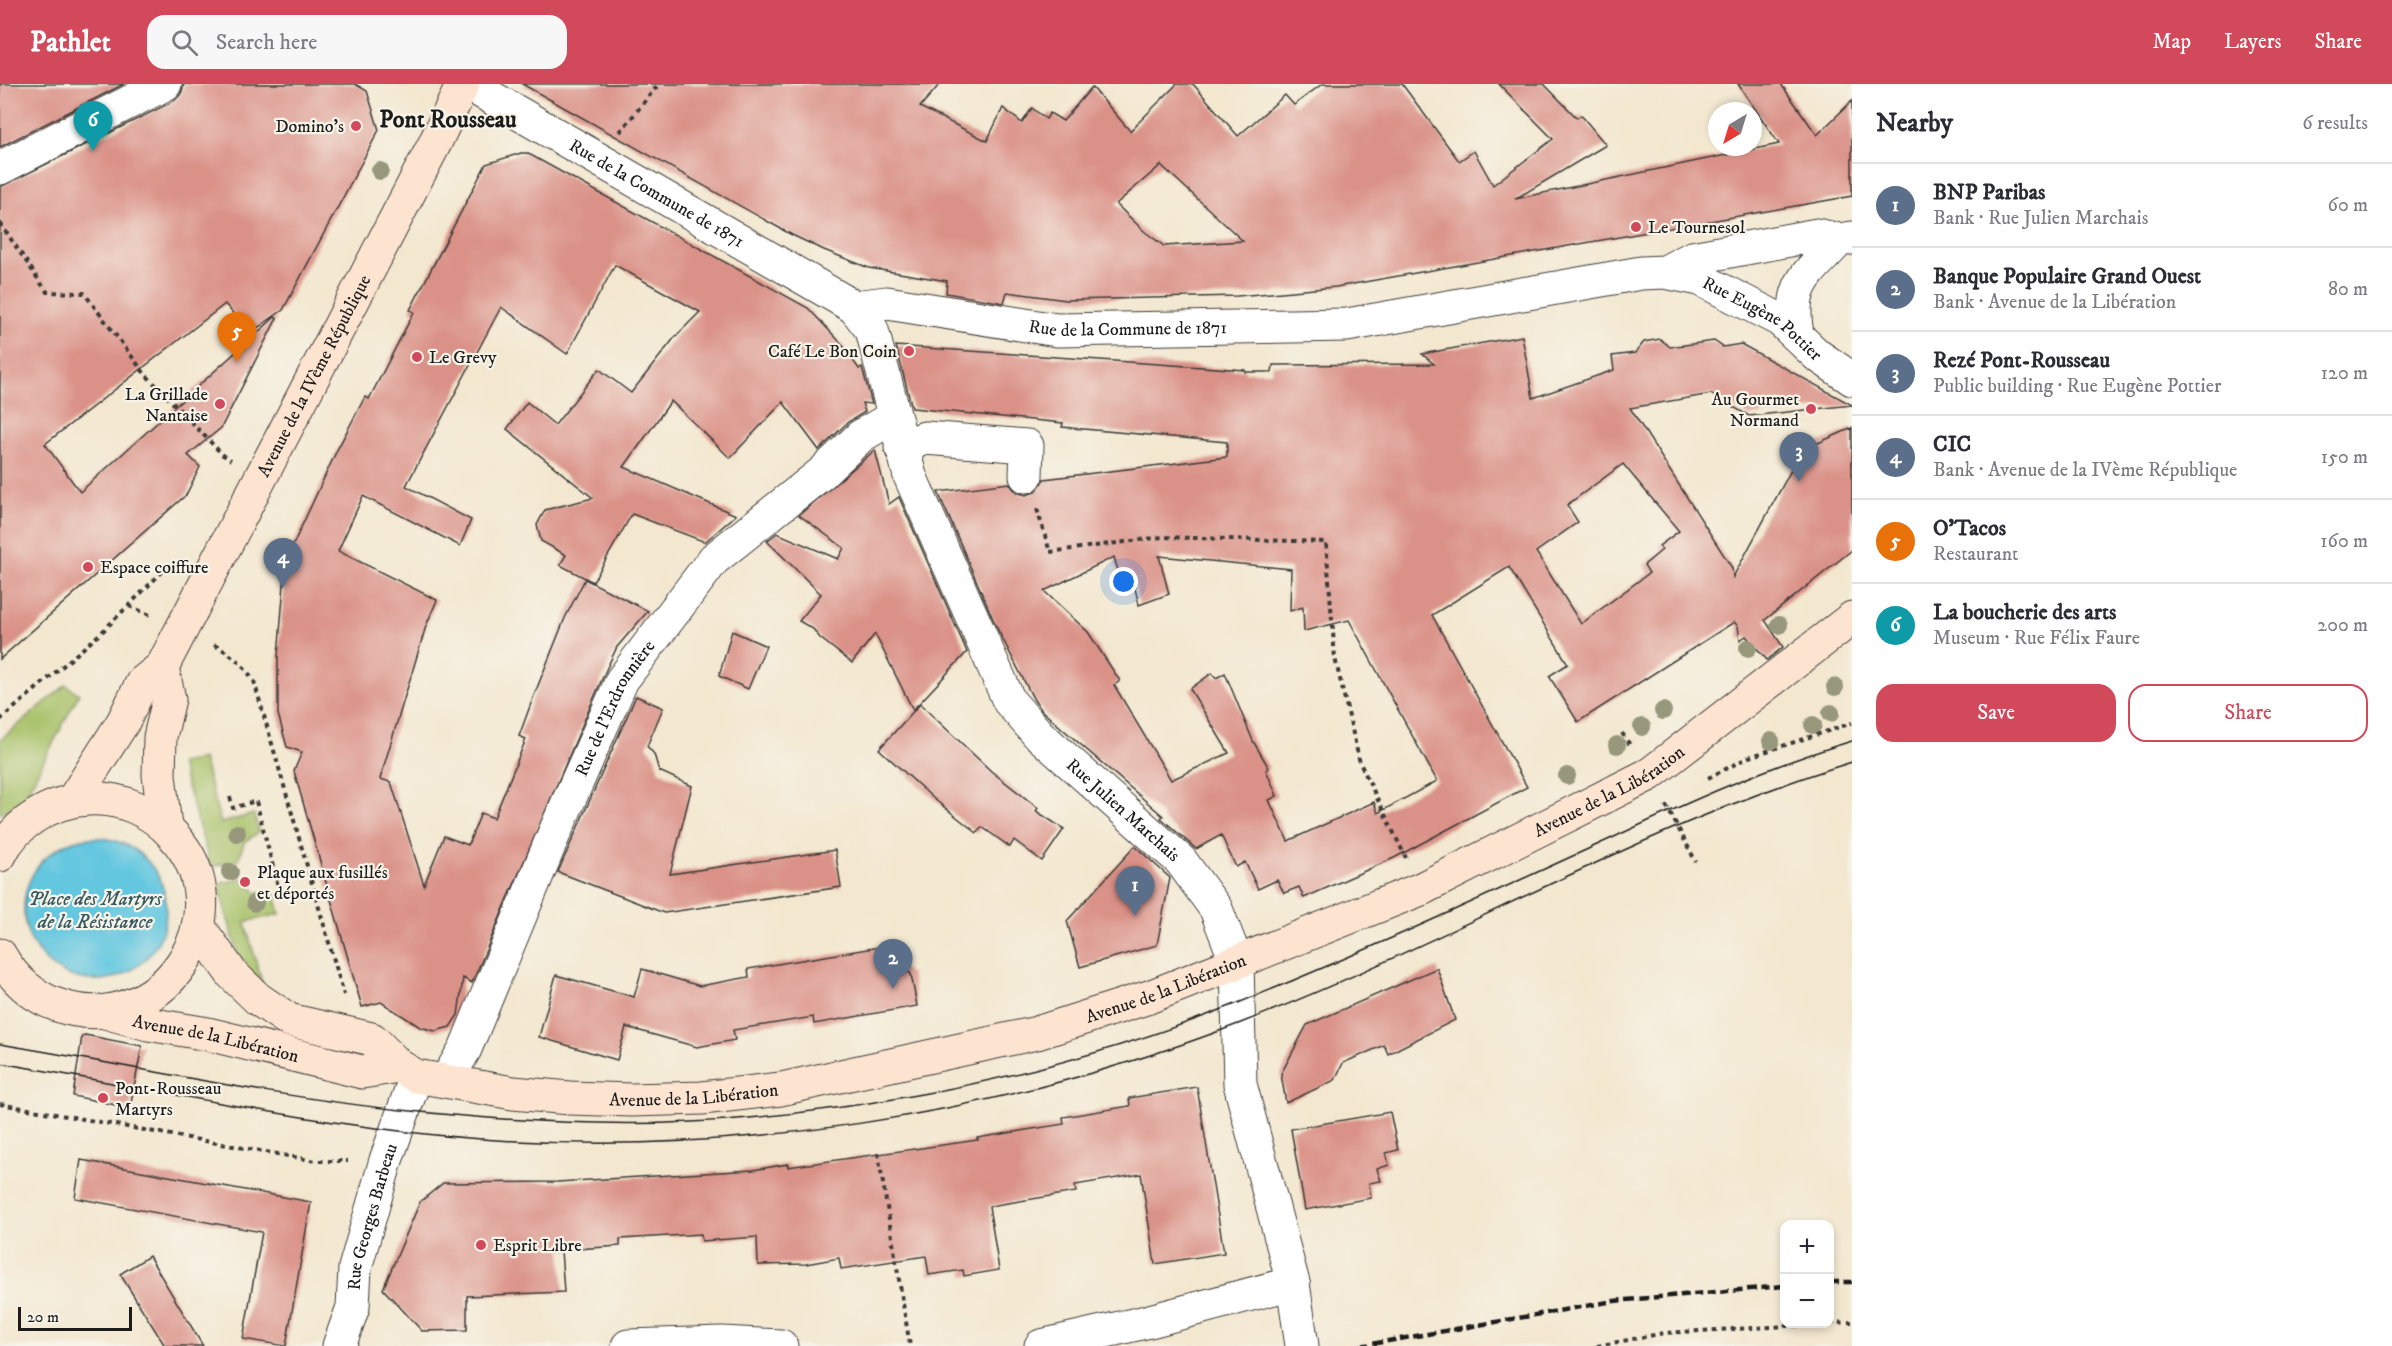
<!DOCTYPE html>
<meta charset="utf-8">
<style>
:root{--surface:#fff;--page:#f7f7f7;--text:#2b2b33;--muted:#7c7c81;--line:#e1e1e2;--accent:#d1495b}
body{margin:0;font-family:"IM FELL DW Pica",serif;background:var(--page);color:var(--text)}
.controls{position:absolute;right:18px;bottom:18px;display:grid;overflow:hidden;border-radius:12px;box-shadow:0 3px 9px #0003}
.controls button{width:54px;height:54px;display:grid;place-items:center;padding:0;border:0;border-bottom:2px solid var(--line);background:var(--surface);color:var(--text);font:30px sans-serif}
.compass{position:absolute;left:1708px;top:18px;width:54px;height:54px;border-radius:50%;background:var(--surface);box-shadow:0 3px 9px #0003;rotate:218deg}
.scale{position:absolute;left:18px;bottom:15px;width:114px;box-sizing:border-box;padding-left:6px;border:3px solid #1c1c1c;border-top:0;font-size:16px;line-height:21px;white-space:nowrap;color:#1c1c1c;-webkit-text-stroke:4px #f7f3e8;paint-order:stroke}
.you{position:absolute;left:1124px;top:498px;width:21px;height:21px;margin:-15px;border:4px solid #fff;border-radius:50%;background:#1a73e8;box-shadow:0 0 0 9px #1a73e833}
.badge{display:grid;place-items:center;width:39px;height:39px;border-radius:50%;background:var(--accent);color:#fff;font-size:20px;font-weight:700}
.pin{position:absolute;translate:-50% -50px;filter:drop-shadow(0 2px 3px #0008)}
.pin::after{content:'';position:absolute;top:32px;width:21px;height:18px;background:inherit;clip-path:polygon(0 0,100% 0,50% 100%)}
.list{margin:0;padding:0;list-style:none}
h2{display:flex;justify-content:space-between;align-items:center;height:78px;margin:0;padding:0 24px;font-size:26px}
h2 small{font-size:20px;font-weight:400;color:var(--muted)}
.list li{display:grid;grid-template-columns:39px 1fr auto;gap:18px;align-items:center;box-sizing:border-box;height:84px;padding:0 24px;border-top:2px solid var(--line)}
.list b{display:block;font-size:22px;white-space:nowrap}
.list p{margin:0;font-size:20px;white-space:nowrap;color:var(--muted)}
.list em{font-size:20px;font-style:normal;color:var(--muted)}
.actions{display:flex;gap:12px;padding:18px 24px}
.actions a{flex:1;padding:14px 0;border:2px solid var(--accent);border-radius:18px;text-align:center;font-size:21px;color:var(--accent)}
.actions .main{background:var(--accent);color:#fff}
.icon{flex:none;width:33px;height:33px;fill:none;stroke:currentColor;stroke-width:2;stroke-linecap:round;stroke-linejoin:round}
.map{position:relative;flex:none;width:1852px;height:1262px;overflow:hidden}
header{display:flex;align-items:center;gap:36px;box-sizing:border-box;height:84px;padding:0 30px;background:var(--accent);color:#fff}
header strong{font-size:28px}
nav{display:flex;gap:33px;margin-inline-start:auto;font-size:21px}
.search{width:420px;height:54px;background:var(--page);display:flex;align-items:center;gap:15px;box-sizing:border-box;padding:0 21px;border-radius:18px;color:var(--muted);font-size:22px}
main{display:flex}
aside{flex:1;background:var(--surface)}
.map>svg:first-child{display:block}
.green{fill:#a6c066;stroke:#616e41;stroke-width:1.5}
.water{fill:#63c7e0;stroke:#40727e;stroke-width:1.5}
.building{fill:#da9187;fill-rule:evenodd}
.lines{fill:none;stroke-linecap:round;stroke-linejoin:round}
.street-casing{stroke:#3c3a37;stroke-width:35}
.secondary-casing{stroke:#3c3a37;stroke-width:35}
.path{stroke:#3c3a37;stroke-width:4;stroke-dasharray:4.5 4.5;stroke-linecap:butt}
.street{stroke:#fff;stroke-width:33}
.secondary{stroke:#fde4d1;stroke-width:33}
.tram{stroke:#1c1c1c;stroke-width:1.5}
.rail{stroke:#1c1c1c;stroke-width:4.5;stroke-dasharray:9 4.5;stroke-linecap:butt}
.tree{fill:#97977b}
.poi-dot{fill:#d1495b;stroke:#f7f3e8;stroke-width:2}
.labels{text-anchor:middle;stroke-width:4.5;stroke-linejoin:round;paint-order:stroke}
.poi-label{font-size:18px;fill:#1c1c1c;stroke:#f7f3e8;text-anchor:start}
.street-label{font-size:18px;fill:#1c1c1c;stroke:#f7f3e8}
.water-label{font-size:20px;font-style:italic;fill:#355861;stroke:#f7f3e8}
.district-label{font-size:24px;font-weight:bold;fill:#1c1c1c;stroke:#f7f3e8}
</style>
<header>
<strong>Pathlet</strong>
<div class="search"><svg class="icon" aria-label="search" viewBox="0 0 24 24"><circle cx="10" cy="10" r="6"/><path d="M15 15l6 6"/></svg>Search here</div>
<nav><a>Map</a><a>Layers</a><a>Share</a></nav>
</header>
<main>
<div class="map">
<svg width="1852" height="1262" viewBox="0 0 1852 1262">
<rect width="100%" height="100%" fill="#f7f3e8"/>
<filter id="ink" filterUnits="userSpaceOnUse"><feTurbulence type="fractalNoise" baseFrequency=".0167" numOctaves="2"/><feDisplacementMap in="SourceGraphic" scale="12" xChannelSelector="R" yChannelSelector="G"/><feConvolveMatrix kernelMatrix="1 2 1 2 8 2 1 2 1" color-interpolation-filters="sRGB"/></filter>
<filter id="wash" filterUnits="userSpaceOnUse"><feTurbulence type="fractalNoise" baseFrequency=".008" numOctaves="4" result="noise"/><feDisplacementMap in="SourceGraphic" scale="24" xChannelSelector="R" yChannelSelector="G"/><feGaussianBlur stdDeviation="1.35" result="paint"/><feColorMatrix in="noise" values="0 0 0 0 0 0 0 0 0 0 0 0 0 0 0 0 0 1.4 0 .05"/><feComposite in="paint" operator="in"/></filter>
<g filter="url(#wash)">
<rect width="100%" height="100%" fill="#f3e7cf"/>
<g class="green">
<polygon points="66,601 79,610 23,716 0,730 0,656"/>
<polygon points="203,675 221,739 254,730 259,748 244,759 238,776 211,783 180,679"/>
<polygon points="242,794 256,808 275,810 280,830 245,838 263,902 240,878 218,800"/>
</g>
<circle class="water" cx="95" cy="825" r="71"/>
<g id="blocks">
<g class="building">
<polygon points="0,0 124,0 0,63"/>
<polygon points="184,0 355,0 367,7 379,46 283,226 250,249 225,220 45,360 80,408 275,233 277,234 221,344 188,371 200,383 186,411 0,575 0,103 174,17 181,10"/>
<path d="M522,0h418l-20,23 67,34 16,-33 19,15 10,-15 14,11 4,-6 13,8 29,-34 38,44 47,-47h16l45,52 47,-41 9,10 28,-21h80l57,77 15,-10 19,34 60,-46 -54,-55h45l33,34 4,-3 25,30 -91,54 264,-55 -41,-60h43l36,51 35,-34v95l-516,91 -99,9 -171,4 -59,-8 -3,11 -58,-10 1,-12 -78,-13 -45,-18 -32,-15zM1161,81l82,76 -79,5 -20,-15 -28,-27z"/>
<polygon points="521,69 527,69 808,224 841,259 859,285 862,283 872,320 862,319 865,328 848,338 819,366 783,318 730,374 671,317 624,383 736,431 705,458 632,430 593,498 560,481 566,471 541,457 537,441 545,426 593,414 507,345 527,318 555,341 599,285 631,309 675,253 700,228 615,181 567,270 501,223 406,402 471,436 460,462 363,412 338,467 437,516 426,542 380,695 391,698 424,801 444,752 468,761 481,729 494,734 526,655 519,652 533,614 565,534 585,495 648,527 617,563 605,588 472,899 463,894 458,931 450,943 435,947 420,943 381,918 362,923 294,687 302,668 287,663 278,630 278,572 286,476 337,366 365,313 369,315 414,228 410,226 486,80"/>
<path d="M1522,252l11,62 81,-28 -2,-14 23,-3 9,-11 16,-3 10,8 44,-6 9,6 18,-3 111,61 -103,11 -38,-22 -81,14 102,160 1,9 69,-127 50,-22v122l-87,70 18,27 -16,13 -21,-24 -6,4 -2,-14 -4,-4 -156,100 -29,-46 19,-12 -59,-97 -77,48 95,172 -133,71 -90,40 -5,-11 -15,6 -7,-13 -19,9 -13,-27 -9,5 -15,-32 -25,14 -35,-31 2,-2 -121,-105 -8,-11 -38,-74 -58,-134 71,-9 7,9 10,3 9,-3 9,-13 183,-22v-15l-165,-15 1,-4 -151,-15 -16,-62 349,24v2h27l1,-7 161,-1 -12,-10zM1623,380l56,67 -20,15 3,4 -18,15 5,8 -68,51 -45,-72 42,-30 -11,-17zM1159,472l132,13 -1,42 13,-4 1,24 45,-11 88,161 -59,32 -4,-11 -86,39 -19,-41 8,-4 -11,-26 3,-2 -16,-27 -28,-68 -9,5 -4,-5 -22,16 39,64 -58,27 -57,-95 6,-4 -32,-49 -44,-41 70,-34 5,17 12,-2 8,33 30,-11z"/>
<polygon points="875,366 889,420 899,413 967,568 913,626 875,550 852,579 820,554 813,545 799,537 821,510 767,457 777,449 838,475 844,464 799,431"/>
<polygon points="732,547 766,562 748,605 719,592"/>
<polygon points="636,612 663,624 647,662 654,670 659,687 692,702 670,790 835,766 841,803 664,829 558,788"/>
<polygon points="920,620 991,687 1038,724 1036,727 1064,745 1042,777 1014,756 1010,763 982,743 977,749 934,715 879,665"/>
<polygon points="1135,762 1170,794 1157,861 1080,883 1067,837"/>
<polygon points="885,862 886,873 911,890 917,922 814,940 813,933 733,946 735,956 697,963 626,943 617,976 539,953 556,891 634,913 642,885 700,902 749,893 748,885"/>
<polygon points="1437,884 1455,936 1388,970 1384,961 1343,979 1335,996 1286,1019 1281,990 1307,941"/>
<polygon points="85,951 142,962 130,1024 73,1012 82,952"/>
<polygon points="1197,1003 1224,1169 1155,1180 1141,1090 1075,1101 1076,1108 989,1122 999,1186 964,1192 963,1186 929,1191 926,1172 841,1185 839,1174 806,1180 758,1181 757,1153 702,1157 701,1150 620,1155 620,1162 561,1166 564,1208 467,1212 467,1246 422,1247 383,1205 420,1118 443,1099 557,1098 753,1086 788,1080 788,1083 978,1056 977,1054 1064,1040 1063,1033 1130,1022 1129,1014"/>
<polygon points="1390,1028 1398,1066 1386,1069 1389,1081 1377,1085 1381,1097 1369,1099 1371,1114 1305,1126 1291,1045"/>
<polygon points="81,1076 311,1118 286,1262 243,1255 262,1148 75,1114"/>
<polygon points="149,1172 203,1262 165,1262 120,1190"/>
</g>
</g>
</g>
<g filter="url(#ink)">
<use href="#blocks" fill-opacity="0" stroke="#3c3a37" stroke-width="1.5"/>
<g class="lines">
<g class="street-casing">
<g id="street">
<path id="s1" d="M468,0l386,223 33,-4 170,27 290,-5 294,-52 24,-1 27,-14 125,-23 22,5 13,-2"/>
<polyline points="0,84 165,0"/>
<path id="s2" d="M1665,188l35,7 80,41 37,35 35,24"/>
<path id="s3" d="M854,223l18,23 38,146 99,225 29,33 143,127 35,48 21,54 3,121 53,199 9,63"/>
<path d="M1797,250c-9,-52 12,-60 42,-94"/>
<polyline points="901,363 925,354 1027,362 1026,392"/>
<path id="s4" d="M446,997l19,-32 89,-215 68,-154 92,-121 108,-86 39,-37 32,-19"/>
<path id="s5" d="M339,1262l14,-39 2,-39 31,-108 30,-84"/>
<polyline points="628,1262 722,1259 781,1262"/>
<polyline points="1041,1262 1150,1237 1293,1199"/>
</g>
</g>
<g class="secondary-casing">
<g id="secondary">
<polyline points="162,583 169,615 160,653 159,691 165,742"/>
<path id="s6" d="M73,716l50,-78 19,-39 20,-16 272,-522 29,-61"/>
<path d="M0,771c15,-33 53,-54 88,-56 33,-2 64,12 85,36 74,81 -13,207 -116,170 -25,-9 -44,-27 -57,-50"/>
<path id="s7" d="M198,842l34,48 26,25 31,21 83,19 27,27 17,10 97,17 57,5 62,2 70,-2 79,-9 256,-56 112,-36 272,-108 229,-115 202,-156"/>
<path id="s8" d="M105,928l43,12 60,10 154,38 37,-6"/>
</g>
</g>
<g class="path">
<polyline points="620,48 659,0"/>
<polyline points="0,139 47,208 84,209 145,290 223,371 231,376"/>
<polyline points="1037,425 1050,468 1162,453 1326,458 1335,574 1360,679 1406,774"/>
<polyline points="129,522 150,531"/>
<path d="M214,561c18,9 29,19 40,36l90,314"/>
<polyline points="0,636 101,549 168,482 173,481"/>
<polyline points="1622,649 1630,661"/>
<polyline points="1708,694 1749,673 1852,639"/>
<polyline points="230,713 233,724 256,717 280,810"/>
<polyline points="1666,721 1696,778"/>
<polyline points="0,1020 316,1077 348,1077"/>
<polyline points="878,1069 910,1262"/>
<polyline points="1830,1239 1852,1238"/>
<polyline points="1597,1262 1664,1249 1826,1240"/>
</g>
<use href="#street" class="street"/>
<use href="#secondary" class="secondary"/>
<g class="tram">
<path d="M0,960c133,22 267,52 401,66 112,12 237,19 348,8 168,-16 333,-52 489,-115 125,-50 249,-108 372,-164 78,-37 158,-73 242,-98"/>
<path d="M0,979c155,26 311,62 468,75 256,21 531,-22 770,-114 208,-80 401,-197 614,-262"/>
</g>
<g class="rail">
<polyline points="1830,1198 1852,1198"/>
<polyline points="1360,1262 1614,1217 1784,1202"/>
</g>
</g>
<g class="tree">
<circle cx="380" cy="87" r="9"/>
<circle cx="1779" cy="541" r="9"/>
<circle cx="1748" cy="564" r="9"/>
<circle cx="1835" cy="603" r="9"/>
<circle cx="1663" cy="627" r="9"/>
<circle cx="1831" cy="629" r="9"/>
<circle cx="1813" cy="641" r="9"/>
<circle cx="1642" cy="643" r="9"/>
<circle cx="1771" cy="657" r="9"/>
<circle cx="1617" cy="661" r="9"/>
<circle cx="1567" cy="692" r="9"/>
<circle cx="237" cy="749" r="9"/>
<circle cx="230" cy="788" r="9"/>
<circle cx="255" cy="819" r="9"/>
</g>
</g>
<g class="poi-dot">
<circle cx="356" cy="42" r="6"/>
<circle cx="1636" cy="143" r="6"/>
<circle cx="909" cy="267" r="6"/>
<circle cx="417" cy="273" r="6"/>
<circle cx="220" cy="320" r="6"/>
<circle cx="1811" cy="325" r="6"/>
<circle cx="88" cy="483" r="6"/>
<circle cx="245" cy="798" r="6"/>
<circle cx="103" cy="1014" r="6"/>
<circle cx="481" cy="1161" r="6"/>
</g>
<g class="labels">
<g class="poi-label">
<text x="344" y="48" text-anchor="end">Domino's</text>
<text x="1648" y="149">Le Tournesol</text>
<text x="897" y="273" text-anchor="end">Café Le Bon Coin</text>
<text x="429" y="279">Le Grevy</text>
<text x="208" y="316" text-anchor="end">La Grillade<tspan x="208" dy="21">Nantaise</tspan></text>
<text x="1799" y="321" text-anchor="end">Au Gourmet<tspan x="1799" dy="21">Normand</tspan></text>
<text x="100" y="489">Espace coiffure</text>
<text x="257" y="794">Plaque aux fusillés<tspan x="257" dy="21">et déportés</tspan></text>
<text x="115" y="1010">Pont-Rousseau<tspan x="115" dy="21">Martyrs</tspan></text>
<text x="493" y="1167">Esprit Libre</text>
</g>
<g class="street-label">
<text dy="6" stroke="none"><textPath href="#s1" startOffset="218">Rue de la Commune de 1871</textPath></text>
<text dy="6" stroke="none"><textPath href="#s2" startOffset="110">Rue Eugène Pottier</textPath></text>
<text dy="6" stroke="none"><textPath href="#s1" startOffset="722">Rue de la Commune de 1871</textPath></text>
<text dy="6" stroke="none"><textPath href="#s6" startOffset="490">Avenue de la IVème République</textPath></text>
<text dy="6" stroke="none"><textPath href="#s4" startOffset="410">Rue de l'Erdronnière</textPath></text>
<text dy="6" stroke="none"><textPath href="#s7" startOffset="1527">Avenue de la Libération</textPath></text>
<text dy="6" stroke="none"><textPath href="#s3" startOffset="584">Rue Julien Marchais</textPath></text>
<text dy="6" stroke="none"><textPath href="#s7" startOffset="1041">Avenue de la Libération</textPath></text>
<text dy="6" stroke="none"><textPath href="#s8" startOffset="114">Avenue de la Libération</textPath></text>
<text dy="6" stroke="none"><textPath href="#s7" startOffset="555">Avenue de la Libération</textPath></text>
<text dy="6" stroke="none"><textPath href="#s5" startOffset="134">Rue Georges Barbeau</textPath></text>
</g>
<g class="water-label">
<text x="95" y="821">Place des Martyrs<tspan x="95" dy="23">de la Résistance</tspan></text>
</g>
<g class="district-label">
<text x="448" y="43">Pont Rousseau</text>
</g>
</g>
</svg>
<div class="controls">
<button>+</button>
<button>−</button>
</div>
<svg class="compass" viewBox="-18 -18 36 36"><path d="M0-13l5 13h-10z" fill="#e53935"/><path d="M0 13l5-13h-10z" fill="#7c7c81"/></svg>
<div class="scale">20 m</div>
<div class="you"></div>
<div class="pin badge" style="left:1135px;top:832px;background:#5c6f8a">1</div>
<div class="pin badge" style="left:893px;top:905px;background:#5c6f8a">2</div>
<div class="pin badge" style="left:1799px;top:398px;background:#5c6f8a">3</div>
<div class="pin badge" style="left:283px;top:504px;background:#5c6f8a">4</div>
<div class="pin badge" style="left:237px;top:278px;background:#e8710a">5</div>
<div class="pin badge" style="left:93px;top:67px;background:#0f9aa8">6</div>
</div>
<aside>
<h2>Nearby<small>6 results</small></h2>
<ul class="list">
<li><span class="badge" style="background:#5c6f8a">1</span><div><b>BNP Paribas</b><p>Bank · Rue Julien Marchais</p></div><em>60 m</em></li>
<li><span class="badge" style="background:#5c6f8a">2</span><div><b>Banque Populaire Grand Ouest</b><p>Bank · Avenue de la Libération</p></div><em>80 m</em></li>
<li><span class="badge" style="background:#5c6f8a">3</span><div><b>Rezé Pont-Rousseau</b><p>Public building · Rue Eugène Pottier</p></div><em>120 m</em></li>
<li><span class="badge" style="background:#5c6f8a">4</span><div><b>CIC</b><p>Bank · Avenue de la IVème République</p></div><em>150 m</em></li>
<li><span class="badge" style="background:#e8710a">5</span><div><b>O'Tacos</b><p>Restaurant</p></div><em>160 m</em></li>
<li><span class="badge" style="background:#0f9aa8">6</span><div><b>La boucherie des arts</b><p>Museum · Rue Félix Faure</p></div><em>200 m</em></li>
</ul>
<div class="actions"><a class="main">Save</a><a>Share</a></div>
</aside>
</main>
